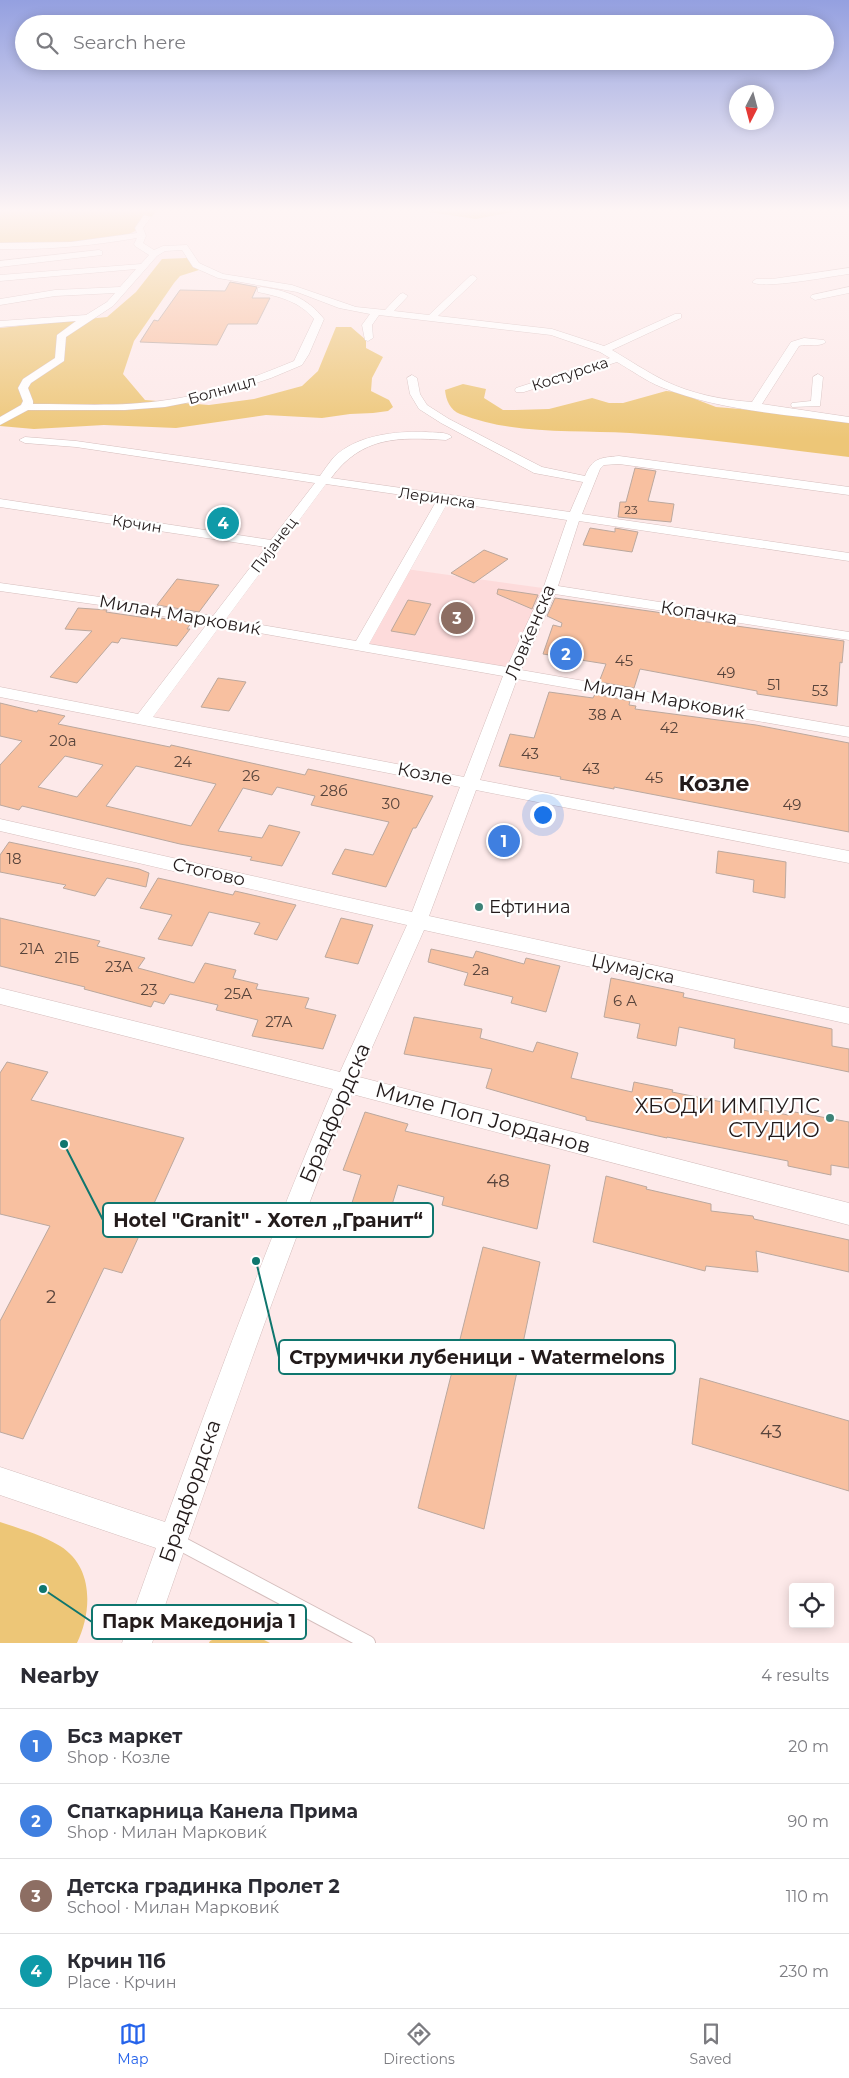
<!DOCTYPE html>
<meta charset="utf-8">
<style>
:root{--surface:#fff;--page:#f2f2f3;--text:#2b2b33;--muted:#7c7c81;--line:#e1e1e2;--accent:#2563eb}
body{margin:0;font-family:Montserrat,sans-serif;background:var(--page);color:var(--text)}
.controls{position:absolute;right:15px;bottom:15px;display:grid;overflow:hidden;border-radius:5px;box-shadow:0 2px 12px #0003}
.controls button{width:45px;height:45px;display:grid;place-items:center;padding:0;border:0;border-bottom:1px solid var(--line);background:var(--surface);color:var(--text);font:25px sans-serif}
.compass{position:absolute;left:729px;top:85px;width:45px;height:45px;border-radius:50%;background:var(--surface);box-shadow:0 2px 12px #0003;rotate:186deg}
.you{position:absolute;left:542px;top:814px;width:18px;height:18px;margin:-12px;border:4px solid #fff;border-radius:50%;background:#1a73e8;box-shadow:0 0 0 8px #1a73e833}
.badge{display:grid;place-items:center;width:32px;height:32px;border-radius:50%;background:var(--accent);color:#fff;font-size:16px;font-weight:700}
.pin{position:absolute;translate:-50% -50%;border:2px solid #fff;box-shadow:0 1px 5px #0006}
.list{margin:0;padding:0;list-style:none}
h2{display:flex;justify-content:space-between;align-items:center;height:65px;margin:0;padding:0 20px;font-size:21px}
h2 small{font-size:16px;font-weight:400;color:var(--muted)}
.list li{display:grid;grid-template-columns:32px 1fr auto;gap:15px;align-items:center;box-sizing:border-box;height:75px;padding:0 20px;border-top:1px solid var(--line)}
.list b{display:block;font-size:19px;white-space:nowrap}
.list p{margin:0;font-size:16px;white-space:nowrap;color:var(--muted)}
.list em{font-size:16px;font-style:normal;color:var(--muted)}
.icon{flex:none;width:28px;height:28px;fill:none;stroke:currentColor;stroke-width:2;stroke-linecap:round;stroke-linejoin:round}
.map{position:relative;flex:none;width:849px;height:1643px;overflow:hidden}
.search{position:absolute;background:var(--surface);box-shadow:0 2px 12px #0003;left:15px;right:15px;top:15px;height:55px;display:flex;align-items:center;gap:12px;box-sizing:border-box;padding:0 18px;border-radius:28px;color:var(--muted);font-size:19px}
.sheet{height:365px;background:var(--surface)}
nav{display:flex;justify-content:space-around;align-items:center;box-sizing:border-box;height:70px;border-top:1px solid var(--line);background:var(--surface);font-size:14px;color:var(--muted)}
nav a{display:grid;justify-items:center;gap:2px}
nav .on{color:var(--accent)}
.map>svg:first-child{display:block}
.built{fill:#fddbdb}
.green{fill:#edc677}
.building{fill:#f8c0a0;stroke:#bba89e;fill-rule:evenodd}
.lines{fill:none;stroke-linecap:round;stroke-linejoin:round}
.service-casing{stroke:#d5bebd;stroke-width:16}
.minor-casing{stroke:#d5bebd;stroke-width:1}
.service{stroke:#fff;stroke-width:14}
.minor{fill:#fff;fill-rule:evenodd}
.poi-dot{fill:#3d8277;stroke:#fff;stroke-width:2}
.labels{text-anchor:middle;stroke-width:4.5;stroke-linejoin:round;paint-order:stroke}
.far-number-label{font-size:12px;fill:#58443c}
.far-street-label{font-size:15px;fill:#231b1b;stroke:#fff}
.number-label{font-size:15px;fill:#58443c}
.street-label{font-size:18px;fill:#231b1b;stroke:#fff}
.poi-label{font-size:18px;fill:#231b1b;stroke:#fff;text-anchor:start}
.near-number-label{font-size:18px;fill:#58443c}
.near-poi-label{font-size:21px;fill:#231b1b;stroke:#fff;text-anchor:end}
.near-street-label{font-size:21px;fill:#231b1b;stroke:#fff}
.district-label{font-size:22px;font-weight:bold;fill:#231b1b;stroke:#fff}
.leader{fill:none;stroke:#0f766e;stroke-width:2}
.callout-dot{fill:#0f766e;stroke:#fff;stroke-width:2}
.callout{fill:#fff;stroke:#0f766e;stroke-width:2}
.callout-label{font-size:19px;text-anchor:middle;font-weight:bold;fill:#231b1b}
</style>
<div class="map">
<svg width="849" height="1643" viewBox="0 0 849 1643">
<rect width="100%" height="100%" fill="#fde9e9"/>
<polygon class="built" points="406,569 550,589 512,672 360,647"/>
<g class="green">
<path d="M0,209h160c-8,6 -15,15 -23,21 -23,15 -108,14 -137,14z"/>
<polygon points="408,209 529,209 476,219"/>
<polygon points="187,258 202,269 180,276 174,283 134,341 123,374 145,400 209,405 254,399 302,386 318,371 336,327 351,327 366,340 366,348 383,357 372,378 371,391 389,400 393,407 388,411 373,413 350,414 322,418 266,415 176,428 104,425 34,429 0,426 0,328 107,317 136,292 162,259"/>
<path d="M463,384l23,5 -2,9 19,12h12l34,-1 43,-11 17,5h14l43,-12 11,1 39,15 133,11v39c-73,-9 -146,-19 -219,-24 -56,-3 -117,2 -170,-19 -10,-4 -14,-14 -15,-24z"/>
<path d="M0,1522c21,7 42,13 60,24 34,21 32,66 17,97h-77z"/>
<polygon points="239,1627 270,1643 209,1643 210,1641"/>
</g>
<g class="building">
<polygon points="230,282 257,287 252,298 270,298 257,324 228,324 217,345 140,342 154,320 158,321 180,290 225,291"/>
<polygon points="635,468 656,471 648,501 674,504 671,522 618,517 620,502 626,502"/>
<polygon points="590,528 615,532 615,528 638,532 632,552 583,545"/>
<polygon points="484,550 508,559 474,583 451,573"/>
<polygon points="177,579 219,585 199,612 157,605"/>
<polygon points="498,589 538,595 532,609 497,594"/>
<polygon points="555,598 656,612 687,618 686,619 844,641 842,663 840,662 837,706 757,694 757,691 640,669 634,688 599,682 606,664 543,654 553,625 561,627 562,623 547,616"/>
<polygon points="408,600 431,604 415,635 391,631"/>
<polygon points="78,608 107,610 106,612 147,618 149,616 191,623 187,629 190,629 177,646 121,638 118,643 112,642 77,683 50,677 92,631 65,629"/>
<polygon points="218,678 246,682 229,711 201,707"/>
<polygon points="549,692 593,698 595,694 630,701 629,705 636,706 635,709 756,725 849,743 849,832 614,787 614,789 560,779 561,777 499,766 510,734 534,738"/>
<path d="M0,703l37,9 1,-2 27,6 -7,8 112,23 1,-2 134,30 3,-6 125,27 -17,32h-3l-27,59 -54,-13 13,-25 28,6 16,-33 -78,-17 4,-9 -38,-9 -5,8 -29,-7 -25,43 44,7 7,-13 31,7 -18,34 -32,-6 2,-3 -72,-13 -158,-38 -3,4 -19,-5v-40l22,-24 -22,-5zM65,756l38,9 -26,32 -39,-10zM136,766l80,18 -25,42 -85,-20z"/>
<polygon points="9,842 139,869 149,873 146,887 107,878 95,896 63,888 66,885 0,872 0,855"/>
<polygon points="718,851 786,862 785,898 753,892 754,880 716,873"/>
<polygon points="158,878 233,895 235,891 296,905 277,940 254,934 260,923 209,912 192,946 158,939 172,915 140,908"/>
<polygon points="0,918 100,941 97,946 145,958 138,968 194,983 205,963 236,970 233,978 258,984 256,989 309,998 305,1008 336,1015 323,1049 252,1036 258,1020 216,1010 218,1005 170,994 164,1004 154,1001 151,1007 84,989 85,987 0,966"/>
<polygon points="341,918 373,925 358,964 325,957"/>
<polygon points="431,949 473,958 476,951 524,964 526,958 560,966 546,1012 511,1003 513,997 464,985 468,973 428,962"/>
<polygon points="611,978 684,993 683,997 832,1029 832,1046 849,1049 849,1072 734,1048 735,1039 679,1027 676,1046 637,1038 640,1024 604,1017"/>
<polygon points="414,1017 482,1029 480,1038 533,1052 537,1042 578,1053 571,1078 632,1092 634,1082 673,1090 672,1092 788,1115 789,1111 849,1122 849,1168 831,1165 831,1175 788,1166 788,1161 667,1137 667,1138 586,1120 586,1117 486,1088 492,1069 404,1054"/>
<polygon points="7,1062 48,1072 31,1100 184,1138 122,1273 104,1268 23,1439 0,1432 0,1321 50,1226 0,1214 0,1073"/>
<polygon points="365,1112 408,1124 405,1131 550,1165 537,1229 442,1205 444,1197 398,1185 388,1218 350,1209 361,1175 343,1170"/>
<polygon points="606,1176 647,1187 646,1189 711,1204 711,1211 753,1216 754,1219 849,1240 849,1272 756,1251 758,1272 706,1266 705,1271 593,1242"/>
<polygon points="483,1247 540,1262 484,1529 418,1508"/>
<polygon points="700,1378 849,1421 849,1491 692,1444"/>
</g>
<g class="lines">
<g class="service-casing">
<polyline id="service" points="176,1541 368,1643"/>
</g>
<g class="minor-casing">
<g id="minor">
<path d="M144,215l7,2 -8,11 3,8 -3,7 11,7 9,-4 24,-1 12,18 24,11 69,11 64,22 29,3 15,-16 3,-1 5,3 -14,15 35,4 41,-39 3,-1 4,3 -1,2 -38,36 114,13 52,17 71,-32h6v4l-69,32c17,10 35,22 53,31 27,13 58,19 87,21l39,-60 13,-4 20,2 2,2c-7,6 -19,1 -27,4l-37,58 87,13v6c-62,-9 -130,-12 -188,-36 -15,-6 -30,-17 -44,-25l-93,30h-8l-1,-2 1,-2 94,-30 -10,-6 -49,-17 -172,-20 -7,10 1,13 -5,3 -3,-1 -3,-15 8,-11 -31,-6 -42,-16 -79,-14 -25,-11 -11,-17 -17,1 -8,5 -44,50 -47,31 -2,24 -33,22 -3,5 5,13v3c44,0 90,3 134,-4 44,-6 86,-22 127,-39l20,-42c-15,-18 -34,-22 -56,-27v-4l3,-1c25,3 47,11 63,32l-15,35 -7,11 -31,13 -60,20 -46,9 -40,3h-97l-28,15v-8l21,-12 2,-4 -5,-13 5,-9 32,-21 2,-23 19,-14 -76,6v-6l86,-6 21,-13 8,-9 -60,3 -55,9v-6l55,-9 65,-3 16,-18 -136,12v-6l141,-11 8,-9 -14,-9 -1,-2 3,-6c-46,8 -91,12 -137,11v-6l71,-1 66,-9 -2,-5z"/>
<polygon points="99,250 102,251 102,255 0,267 0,261"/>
<path d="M849,268v6c-17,2 -87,16 -97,8l4,-3h16z"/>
<polygon points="849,287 849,293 815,300 810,297 812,295"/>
<polygon points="818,374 823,377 820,406 792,407 791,405 792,403 811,401 813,377"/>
<path d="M412,375l5,3 3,16 7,11 22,14 93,48 43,9c8,-19 16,-18 34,-20l230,31v8l-230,-31 -15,1 -4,4 -18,45 267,39v8l-270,-40 -21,65 291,46v8l-294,-46 -34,76 328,57v10l-332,-58 -37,101 369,71v12l-373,-73 -47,126 420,92v16l-425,-94 -65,147 490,126v22l-497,-131c-73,181 -136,365 -200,549h-30l34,-95 -156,-53v-28l165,55c53,-146 107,-290 168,-433l-333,-85v-16l340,84 67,-147 -407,-94v-12l412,93 48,-125 -460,-90v-10l138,27 69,-90 -107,-19 -100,-14v-8l100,14 113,19 53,-69 -266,-40v-8l271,41 44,-57 -239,-36 -51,-4 -6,-3 6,-3 51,4 244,35c4,-6 9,-13 14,-19 23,-22 61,-26 92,-25 8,1 20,-1 26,5l-6,3c-48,-3 -84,-4 -115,38l239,34 13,-30 -49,-9 -93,-50 -22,-14 -9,-15 -3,-16zM326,484l111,16 -81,141 -130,-22zM448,502l119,18 -24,69 -36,78 -138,-23zM220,626l283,50 -39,101 -311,-60z"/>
</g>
</g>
<use href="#service" class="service"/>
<use href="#minor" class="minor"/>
</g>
<linearGradient id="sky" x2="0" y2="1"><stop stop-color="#94a0e0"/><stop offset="0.48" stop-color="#fef5f5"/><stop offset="1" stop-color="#fef5f5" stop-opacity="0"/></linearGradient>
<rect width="849" height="439" fill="url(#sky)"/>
<g class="poi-dot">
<circle cx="479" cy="907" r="5"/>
<circle cx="830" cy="1118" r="5"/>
</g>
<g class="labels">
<g class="far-number-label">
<text x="631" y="514">23</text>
</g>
<g class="far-street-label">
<text transform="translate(570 374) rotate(-18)" y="5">Костурска</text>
<text transform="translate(222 390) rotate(-16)" y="5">Болницл</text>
<text transform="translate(437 498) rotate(8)" y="5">Леринска</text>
<text transform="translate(137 524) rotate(9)" y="5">Крчин</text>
<text transform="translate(274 545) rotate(-53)" y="5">Пијанец</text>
</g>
<g class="number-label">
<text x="624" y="666">45</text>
<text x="726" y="678">49</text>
<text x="774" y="690">51</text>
<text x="820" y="696">53</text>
<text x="605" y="720">38 А</text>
<text x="669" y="733">42</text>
<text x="63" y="746">20a</text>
<text x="530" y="759">43</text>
<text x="183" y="767">24</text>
<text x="591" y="774">43</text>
<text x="251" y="781">26</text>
<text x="654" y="783">45</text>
<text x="334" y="796">28б</text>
<text x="391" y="809">30</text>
<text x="792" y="810">49</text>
<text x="14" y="864">18</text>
<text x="32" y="954">21А</text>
<text x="67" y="963">21Б</text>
<text x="119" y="972">23A</text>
<text x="481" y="975">2a</text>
<text x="149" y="995">23</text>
<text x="238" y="999">25А</text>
<text x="625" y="1006">6 A</text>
<text x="279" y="1027">27А</text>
</g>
<g class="street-label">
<text transform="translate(699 613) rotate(9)" y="6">Копачка</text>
<text transform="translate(180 615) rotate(10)" y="6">Милан Марковиќ</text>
<text transform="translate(530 632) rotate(-67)" y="6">Ловќенска</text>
<text transform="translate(664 699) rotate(10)" y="6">Милан Марковиќ</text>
<text transform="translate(425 774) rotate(11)" y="6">Козле</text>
<text transform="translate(209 872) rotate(13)" y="6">Стогово</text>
<text transform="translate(633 969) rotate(12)" y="6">Џумајска</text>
</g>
<g class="poi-label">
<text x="489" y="913">Ефтиниа</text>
</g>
<g class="near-number-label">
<text x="498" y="1187">48</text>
<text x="51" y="1303">2</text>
<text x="771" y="1438">43</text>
</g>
<g class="near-poi-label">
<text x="820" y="1113">ХБОДИ ИМПУЛС<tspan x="820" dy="24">СТУДИО</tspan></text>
</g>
<g class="near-street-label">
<text transform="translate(335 1113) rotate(-67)" y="7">Брадфордска</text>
<text transform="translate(483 1118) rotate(15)" y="7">Миле Поп Јорданов</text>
<text transform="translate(190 1491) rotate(-71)" y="7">Брадфордска</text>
</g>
<g class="district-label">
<text x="714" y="791">Козле</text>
</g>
</g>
<path class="leader" d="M64 1144L103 1220M256 1261L279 1357M43 1589L92 1622"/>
<g class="callout-dot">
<circle cx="64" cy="1144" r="5"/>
<circle cx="256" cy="1261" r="5"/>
<circle cx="43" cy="1589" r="5"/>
</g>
<g class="callout">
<rect x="103" y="1203" width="330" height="34" rx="5"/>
<rect x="279" y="1340" width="396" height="34" rx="5"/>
<rect x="92" y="1605" width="214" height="34" rx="5"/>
</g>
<g class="callout-label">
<text x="268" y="1227">Hotel "Granit" - Хотел „Гранит“</text>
<text x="477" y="1364">Струмички лубеници - Watermelons</text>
<text x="199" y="1628">Парк Македонија 1</text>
</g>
</svg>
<div class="controls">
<button><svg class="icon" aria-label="locate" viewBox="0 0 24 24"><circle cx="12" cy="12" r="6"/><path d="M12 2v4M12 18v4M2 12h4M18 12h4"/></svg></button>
</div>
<svg class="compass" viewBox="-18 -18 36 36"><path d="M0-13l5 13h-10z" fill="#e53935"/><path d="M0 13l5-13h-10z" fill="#7c7c81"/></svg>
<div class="you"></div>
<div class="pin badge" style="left:504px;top:841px;background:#3f7fe0">1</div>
<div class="pin badge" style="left:566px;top:654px;background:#3f7fe0">2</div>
<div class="pin badge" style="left:457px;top:618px;background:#8d6e63">3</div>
<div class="pin badge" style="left:223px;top:523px;background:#0f9aa8">4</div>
<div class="search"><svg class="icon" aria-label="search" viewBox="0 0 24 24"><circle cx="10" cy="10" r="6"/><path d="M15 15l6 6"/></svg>Search here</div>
</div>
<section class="sheet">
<h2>Nearby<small>4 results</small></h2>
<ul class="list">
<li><span class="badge" style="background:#3f7fe0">1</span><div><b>Бсз маркет</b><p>Shop · Козле</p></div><em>20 m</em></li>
<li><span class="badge" style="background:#3f7fe0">2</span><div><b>Спаткарница Канела Прима</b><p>Shop · Милан Марковиќ</p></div><em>90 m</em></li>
<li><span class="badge" style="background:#8d6e63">3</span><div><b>Детска градинка Пролет 2</b><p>School · Милан Марковиќ</p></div><em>110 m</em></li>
<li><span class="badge" style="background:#0f9aa8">4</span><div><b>Крчин 11б</b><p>Place · Крчин</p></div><em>230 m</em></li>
</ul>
</section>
<nav>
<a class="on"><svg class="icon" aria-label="map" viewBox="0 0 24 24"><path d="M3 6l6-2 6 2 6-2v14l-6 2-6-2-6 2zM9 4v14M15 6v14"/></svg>Map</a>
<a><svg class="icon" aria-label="directions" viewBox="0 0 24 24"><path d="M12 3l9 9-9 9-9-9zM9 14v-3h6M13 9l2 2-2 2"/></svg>Directions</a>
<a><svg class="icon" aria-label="saved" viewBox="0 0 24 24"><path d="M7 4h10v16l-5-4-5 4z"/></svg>Saved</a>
</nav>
